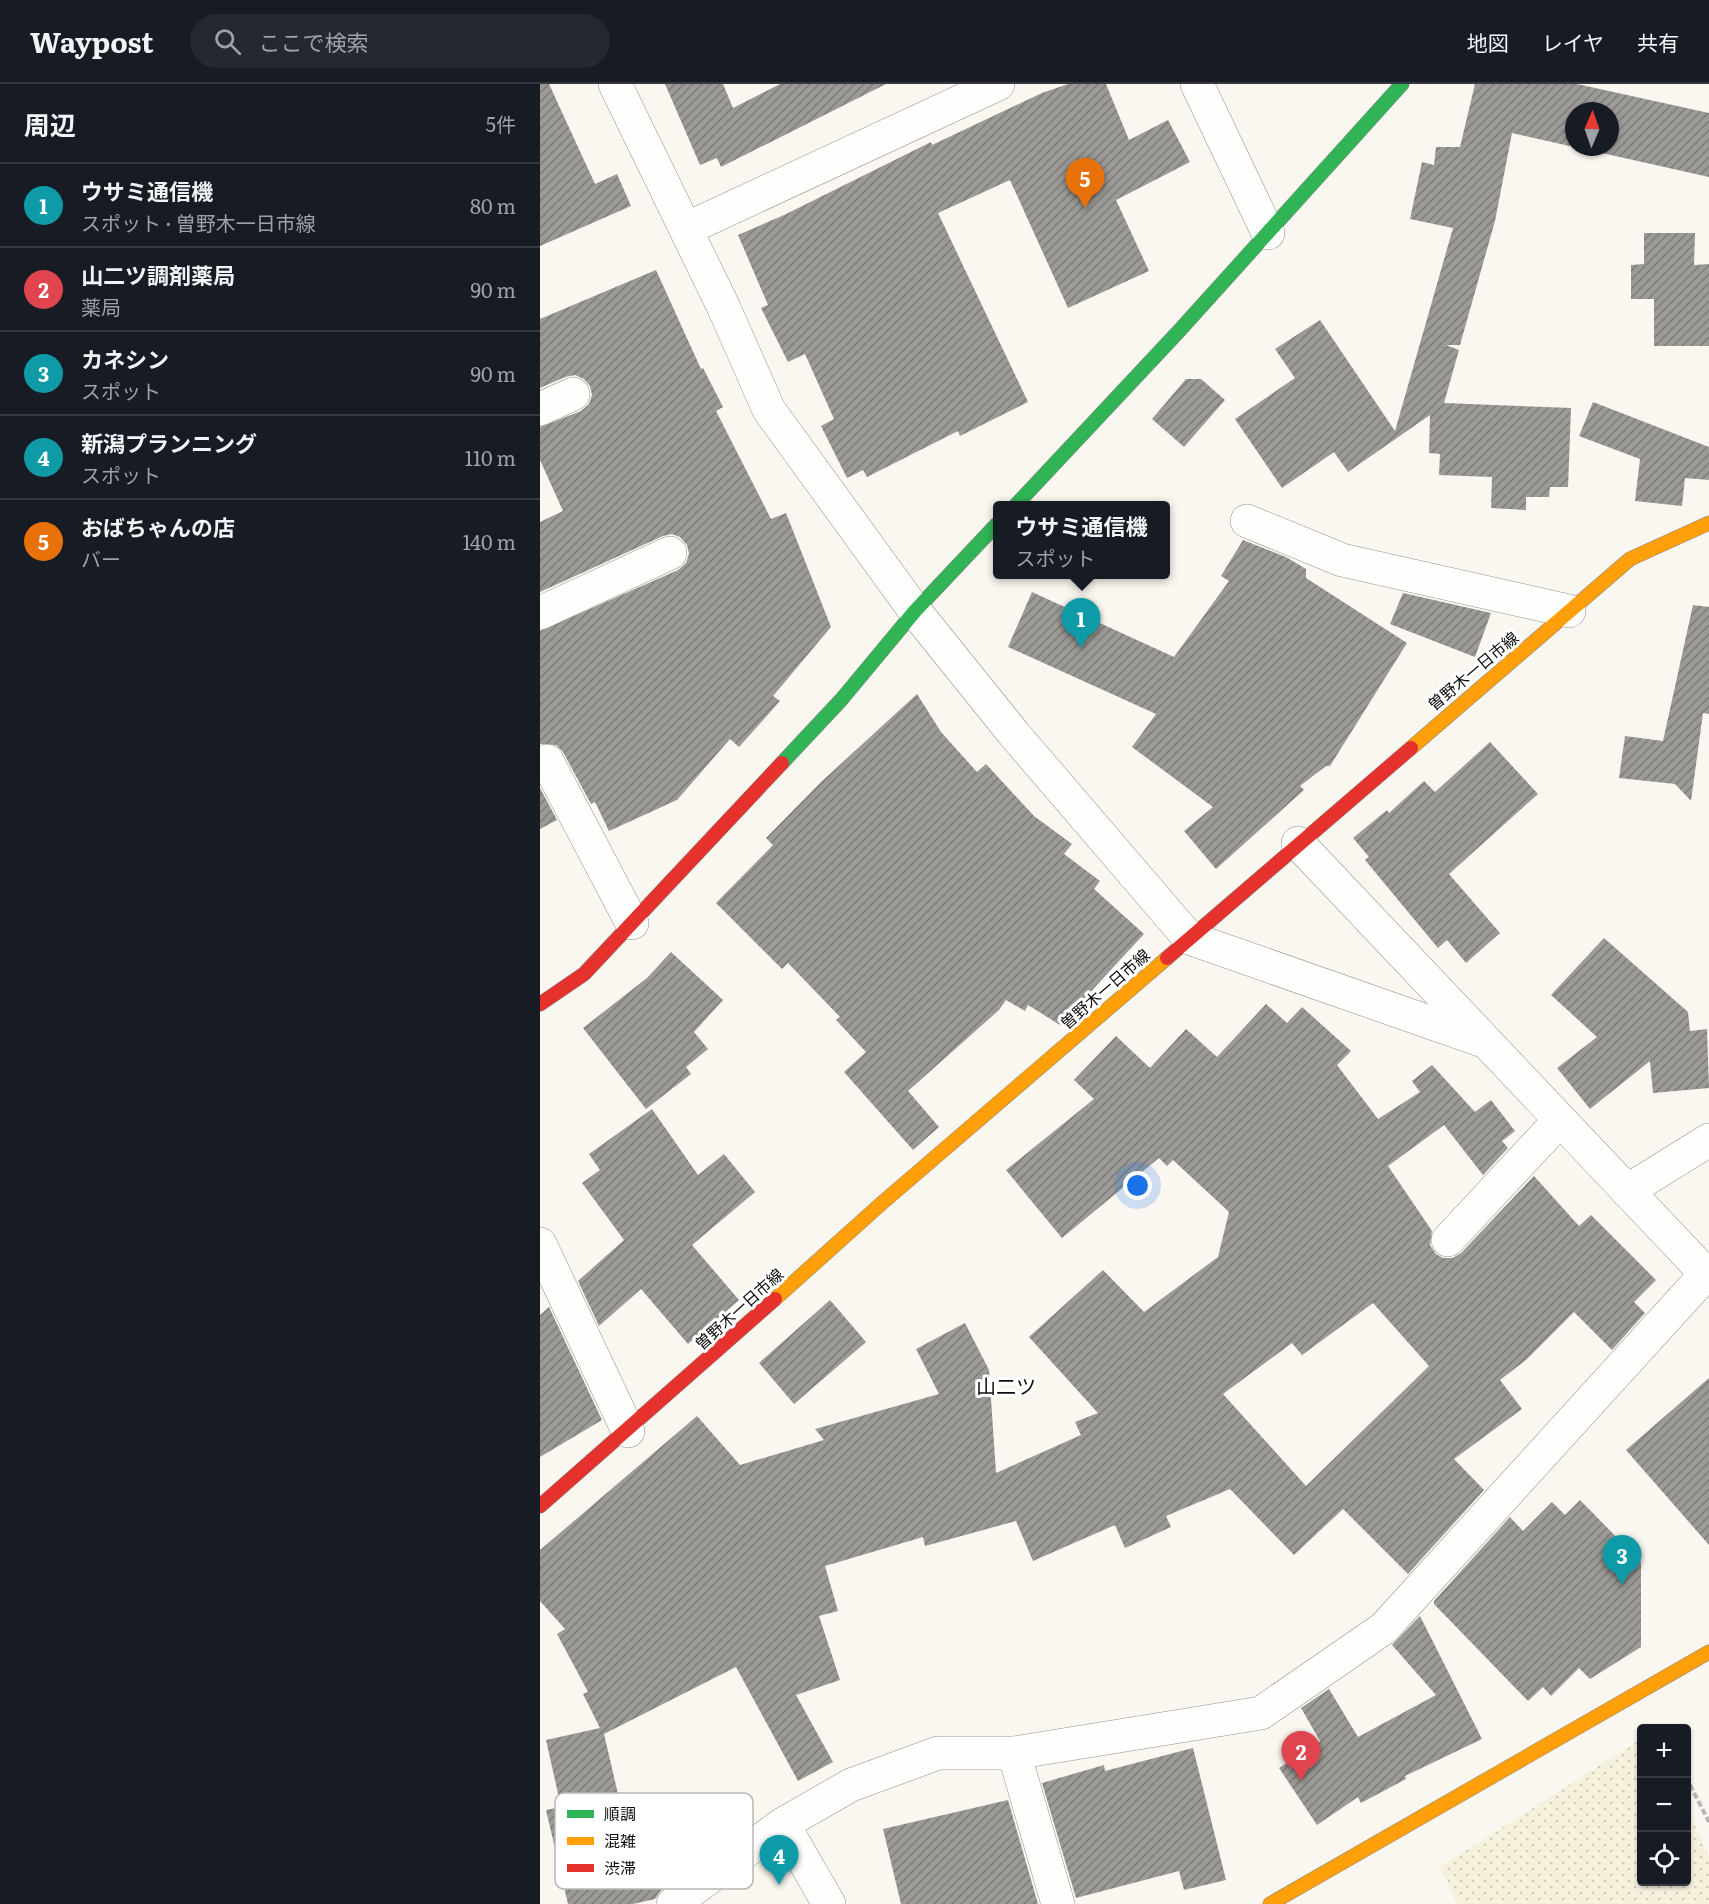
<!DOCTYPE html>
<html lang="ja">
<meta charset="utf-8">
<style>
:root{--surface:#171b24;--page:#242831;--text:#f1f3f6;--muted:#9ea1a6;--line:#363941;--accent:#afb0b1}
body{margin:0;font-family:Literata,"Noto Sans JP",serif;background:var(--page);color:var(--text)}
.controls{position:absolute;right:18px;bottom:18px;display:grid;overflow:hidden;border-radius:6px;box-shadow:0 2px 4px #0004}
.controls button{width:54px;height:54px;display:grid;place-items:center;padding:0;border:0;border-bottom:2px solid var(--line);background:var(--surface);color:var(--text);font:30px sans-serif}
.compass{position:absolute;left:1025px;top:18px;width:54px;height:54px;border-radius:50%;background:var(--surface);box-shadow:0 2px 4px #0004;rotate:2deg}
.you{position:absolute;left:598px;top:1102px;width:21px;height:21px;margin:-15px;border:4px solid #fff;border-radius:50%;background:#1a73e8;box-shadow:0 0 0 9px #1a73e833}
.badge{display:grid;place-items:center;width:39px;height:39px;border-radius:50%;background:var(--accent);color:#fff;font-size:20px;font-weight:700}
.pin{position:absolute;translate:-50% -50px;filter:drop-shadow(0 2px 3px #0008)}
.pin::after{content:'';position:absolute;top:32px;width:21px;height:18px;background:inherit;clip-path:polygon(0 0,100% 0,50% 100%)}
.popup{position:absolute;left:453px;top:417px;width:177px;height:78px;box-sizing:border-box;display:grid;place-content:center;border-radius:6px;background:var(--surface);filter:drop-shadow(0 2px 4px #0005);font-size:20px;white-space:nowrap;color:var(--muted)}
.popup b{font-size:22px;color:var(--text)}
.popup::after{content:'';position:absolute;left:50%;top:100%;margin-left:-12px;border:12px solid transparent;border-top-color:var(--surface)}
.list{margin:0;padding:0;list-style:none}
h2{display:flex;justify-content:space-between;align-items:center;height:78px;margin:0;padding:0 24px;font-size:26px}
h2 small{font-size:20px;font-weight:400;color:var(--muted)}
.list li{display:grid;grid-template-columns:39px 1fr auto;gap:18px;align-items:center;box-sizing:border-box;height:84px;padding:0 24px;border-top:2px solid var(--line)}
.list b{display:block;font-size:22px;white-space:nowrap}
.list p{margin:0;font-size:20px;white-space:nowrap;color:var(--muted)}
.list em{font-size:20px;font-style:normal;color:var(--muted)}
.icon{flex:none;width:33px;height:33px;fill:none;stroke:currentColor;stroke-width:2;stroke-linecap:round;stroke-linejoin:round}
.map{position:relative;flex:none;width:1169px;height:1820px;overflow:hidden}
header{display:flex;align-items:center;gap:36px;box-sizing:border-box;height:84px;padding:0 30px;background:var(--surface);border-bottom:2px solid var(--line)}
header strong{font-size:28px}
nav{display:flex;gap:33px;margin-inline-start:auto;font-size:21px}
.search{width:420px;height:54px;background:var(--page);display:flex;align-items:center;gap:15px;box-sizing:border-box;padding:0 21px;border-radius:33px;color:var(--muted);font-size:22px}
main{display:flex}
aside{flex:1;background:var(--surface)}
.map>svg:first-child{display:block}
.farmland{fill:url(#farmland-dots)}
.building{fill:url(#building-hatch);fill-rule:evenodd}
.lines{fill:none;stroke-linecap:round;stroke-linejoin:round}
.street-casing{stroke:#93928f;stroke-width:34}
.fast-casing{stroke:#8a8885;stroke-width:15}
.slow-casing{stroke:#8a8885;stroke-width:15}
.jam-casing{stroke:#8a8885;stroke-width:15}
.path{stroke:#b7b6b5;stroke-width:4;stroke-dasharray:6 3;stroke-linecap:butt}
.street{stroke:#fefefd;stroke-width:33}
.fast{stroke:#30b455;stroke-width:14}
.slow{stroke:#ff9f0a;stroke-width:14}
.jam{stroke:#e5322d;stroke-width:14}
.labels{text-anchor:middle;stroke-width:6;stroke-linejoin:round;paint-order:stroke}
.street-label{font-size:16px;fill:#0c0c0c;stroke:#fff}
.quarter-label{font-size:20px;fill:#0c0c0c;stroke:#fff}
.key{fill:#fff;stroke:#b6b6b6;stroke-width:1.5}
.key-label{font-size:16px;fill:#0c0c0c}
</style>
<header>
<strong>Waypost</strong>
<div class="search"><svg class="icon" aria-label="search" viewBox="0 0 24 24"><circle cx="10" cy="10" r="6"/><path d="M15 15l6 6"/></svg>ここで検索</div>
<nav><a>地図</a><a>レイヤ</a><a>共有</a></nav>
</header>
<main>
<aside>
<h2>周辺<small>5件</small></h2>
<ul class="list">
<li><span class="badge" style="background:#0f9aa8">1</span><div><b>ウサミ通信機</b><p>スポット · 曽野木一日市線</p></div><em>80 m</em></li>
<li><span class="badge" style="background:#e0444e">2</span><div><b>山二ツ調剤薬局</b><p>薬局</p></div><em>90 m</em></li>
<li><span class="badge" style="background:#0f9aa8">3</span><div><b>カネシン</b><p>スポット</p></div><em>90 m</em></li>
<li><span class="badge" style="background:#0f9aa8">4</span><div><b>新潟プランニング</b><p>スポット</p></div><em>110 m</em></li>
<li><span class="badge" style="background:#e8710a">5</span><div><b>おばちゃんの店</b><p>バー</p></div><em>140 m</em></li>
</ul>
</aside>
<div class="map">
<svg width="1169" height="1820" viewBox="0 0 1169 1820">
<defs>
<pattern id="farmland-dots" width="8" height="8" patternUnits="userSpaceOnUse" patternTransform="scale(1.5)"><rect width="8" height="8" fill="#f5f1dd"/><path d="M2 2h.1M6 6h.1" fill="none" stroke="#d1cdbc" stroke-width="1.8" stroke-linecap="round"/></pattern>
<pattern id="building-hatch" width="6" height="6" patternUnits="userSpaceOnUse" patternTransform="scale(1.5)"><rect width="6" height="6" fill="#9c9a96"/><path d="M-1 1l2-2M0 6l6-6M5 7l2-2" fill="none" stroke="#7e7c79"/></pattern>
</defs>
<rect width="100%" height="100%" fill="#faf7f0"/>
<polygon class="farmland" points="1101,1655 1102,1798 1146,1798 1147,1724 1169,1773 1169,1820 918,1820 900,1783"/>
<g class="building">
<polygon points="0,0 9,0 55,100 77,90 91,122 0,162"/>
<polygon points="125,0 183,0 193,24 240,0 346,0 181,83 177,74 160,81"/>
<polygon points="528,0 566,0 589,56 628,36 650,78 576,116 609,187 528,224 470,96 398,129 488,318 420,352 418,347 327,393 323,386 307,394 281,342 294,335 265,270 248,278 221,224 228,221 198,151 244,131 391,58 392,61 502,9"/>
<polygon points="935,0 1037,0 1169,29 1169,93 1035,63 1070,63 1070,27 1034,27 1034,63 972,49 955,137 920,261 906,261 919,266 904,319 1031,324 1028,403 1010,403 1009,413 986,413 986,426 951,424 952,393 899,391 900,370 889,369 890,331 808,388 794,368 742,404 695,335 755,294 735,265 780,236 855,347 913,144 870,135 882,78 894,81 896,63 920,63"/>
<polygon points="1104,149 1155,149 1154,181 1169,180 1169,262 1114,262 1114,215 1091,215 1091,181 1104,180"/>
<polygon points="116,186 161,285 163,284 183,323 176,327 231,435 246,429 291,543 233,612 240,617 199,663 190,655 137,716 69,747 55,718 51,720 23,668 16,661 0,660 0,547 138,486 146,479 149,470 147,461 140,453 132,450 123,452 0,508 0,438 23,427 0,376 0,343 41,327 49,320 52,311 50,302 44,295 35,291 25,293 0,304 0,235"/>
<polygon points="646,295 661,295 685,316 644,363 612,335"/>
<polygon points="1053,318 1169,363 1169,396 1145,394 1142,422 1095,417 1100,375 1039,352"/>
<polygon points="703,456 746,473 766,485 766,494 867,559 790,682 786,682 760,702 764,706 676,785 644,747 673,723 592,663 616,630 468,563 492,508 634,573 689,497 681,492"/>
<polygon points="863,509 951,529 935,573 850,540"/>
<polygon points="1153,521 1169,523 1169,630 1163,629 1151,717 1135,700 1079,694 1085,652 1123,657"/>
<polygon points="377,610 401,648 437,688 446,680 494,732 532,760 524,770 560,797 554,805 604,850 520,941 488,921 485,927 466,916 459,926 368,1007 399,1043 373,1066 304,988 326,968 296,936 300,933 248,879 242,885 176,819 233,761 226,754 280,699"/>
<polygon points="950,658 998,710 909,790 960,849 926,879 907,856 898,864 825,776 829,773 813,754 847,726 849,729 884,697 895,708"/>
<polygon points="0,704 17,736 0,745"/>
<polygon points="1064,854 1148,928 1150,947 1167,945 1169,1004 1113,1009 1110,977 1050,1025 1017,984 1057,953 1011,911"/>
<polygon points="131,868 183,916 154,948 168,965 146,983 151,990 106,1025 43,944 107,894"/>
<path d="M726,920l21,19 15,-16 49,44 -14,14 41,54 42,-27 -8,-11 20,-16 43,47 16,-12 24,31 -13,10 6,7 -25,27 -39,-50 -56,41 44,65 -2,14 6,9 7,4h10l8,-5 73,-77 45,50 12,-11 65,65 -22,22 11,11 -33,37 -38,-38 -48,48 -26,20 22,29 -68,50 30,31 -76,84 -65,-65 -49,46 -64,-66 -64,27 5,11 -46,21 -10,-23 -82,36 -17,-40 -91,25 -2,-9 -98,29 13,45 -19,5 21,64 -44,15 37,67 -35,19 -62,-114 -132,67 28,120 83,-26 6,18 -59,43 -7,10 -22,5h-65l-22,-94 15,-3 -15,-67 54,-12 -17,-34 5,-2 -31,-58 8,-5 -25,-28v-51l157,-134 43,49 84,-25 -9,-11 124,-35 -23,-45 49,-26 24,47 7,103 85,-38 -6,-13 23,-9 -69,-76 74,-67 41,42 74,-55 11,-45 -56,-52 -6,6 -8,-8 -97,80 -56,-68 88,-71 -20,-19 42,-44 34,32 36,-39 31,28zM833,1219l56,63 -123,120 -83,-92 69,-51 10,12z"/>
<polygon points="112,1025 158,1091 184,1070 215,1108 152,1161 199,1216 148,1260 101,1205 59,1242 38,1197 84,1156 42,1099 60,1086 49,1070"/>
<polygon points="290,1216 326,1258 254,1320 219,1279"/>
<polygon points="9,1223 62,1336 0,1373 0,1231"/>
<polygon points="1169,1294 1169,1461 1086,1366"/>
<polygon points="1040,1416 1101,1478 1101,1563 1050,1595 1039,1584 1011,1612 1003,1603 988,1617 894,1520 894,1517 970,1433 983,1447 1012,1418 1025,1431"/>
<polygon points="880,1532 942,1655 865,1692 866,1695 821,1719 818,1713 777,1741 739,1684 780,1657 761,1624 789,1605 818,1653 896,1611 852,1561"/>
<polygon points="653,1664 686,1796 644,1806 639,1787 536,1814 502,1699 564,1681 565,1687"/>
<polygon points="468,1716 498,1820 361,1820 343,1745"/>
</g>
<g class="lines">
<g class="street-casing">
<g id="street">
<polyline points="75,0 184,224 229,326 375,527 474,650 649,854 946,958"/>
<polyline points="657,0 728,149"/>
<polyline points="146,145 458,0"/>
<polyline points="0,325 33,310"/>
<polyline points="707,437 802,476 1029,527"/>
<polyline points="0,529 130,469"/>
<polyline points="7,677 92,839"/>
<polyline points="758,759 1169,1193"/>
<polyline points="1087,1107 1169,1056"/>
<polyline points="908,1156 1020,1036"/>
<polyline points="0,1160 88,1347"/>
<polyline points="474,1669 518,1820"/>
<polyline points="243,1740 289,1820"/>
<polyline points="133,1820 243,1740 311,1701 398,1669 474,1669 721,1629 844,1544 1166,1190"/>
</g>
</g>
<g class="fast-casing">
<g id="fast">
<polyline points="475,422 639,247 862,0"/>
<polyline points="242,679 301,616 375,527 457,440"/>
</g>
</g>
<g class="slow-casing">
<g id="slow">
<polyline points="871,664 1090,475 1169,439"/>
<polyline points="235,1215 342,1119 627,874"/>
<polyline points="730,1820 1169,1568"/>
</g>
</g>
<g class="jam-casing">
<g id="jam">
<polyline points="627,874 871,664"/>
<polyline points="0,920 44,890 242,679"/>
<polyline points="0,1422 235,1215"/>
</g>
</g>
<polyline class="path" points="1146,1693 1169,1738"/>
<use href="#street" class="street"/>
<use href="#fast" class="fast"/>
<use href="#slow" class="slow"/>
<use href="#jam" class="jam"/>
</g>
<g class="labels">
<g class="street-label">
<text transform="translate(933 587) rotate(-40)" y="6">曽野木一日市線</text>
<text transform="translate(565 905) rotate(-41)" y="6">曽野木一日市線</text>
<text transform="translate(199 1225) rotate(-42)" y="6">曽野木一日市線</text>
</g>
<g class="quarter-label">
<text x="466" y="1310">山二ツ</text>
</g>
</g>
<rect x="15" y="1709" width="198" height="96" rx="9" class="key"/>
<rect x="27" y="1726" width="27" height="8" fill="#30b455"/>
<rect x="27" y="1753" width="27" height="8" fill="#ff9f0a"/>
<rect x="27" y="1780" width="27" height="8" fill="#e5322d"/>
<g class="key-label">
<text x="64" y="1736">順調</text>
<text x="64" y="1763">混雑</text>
<text x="64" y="1790">渋滞</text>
</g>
</svg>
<div class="controls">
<button>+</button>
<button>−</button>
<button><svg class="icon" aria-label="locate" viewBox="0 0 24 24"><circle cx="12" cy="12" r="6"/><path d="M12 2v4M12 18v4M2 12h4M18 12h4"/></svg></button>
</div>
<svg class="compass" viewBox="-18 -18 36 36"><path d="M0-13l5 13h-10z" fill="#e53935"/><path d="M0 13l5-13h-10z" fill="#9ea1a6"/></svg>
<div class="you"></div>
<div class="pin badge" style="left:541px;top:564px;background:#0f9aa8">1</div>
<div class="popup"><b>ウサミ通信機</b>スポット</div>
<div class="pin badge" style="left:761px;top:1697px;background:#e0444e">2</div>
<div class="pin badge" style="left:1082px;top:1501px;background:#0f9aa8">3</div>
<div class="pin badge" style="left:239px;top:1801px;background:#0f9aa8">4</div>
<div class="pin badge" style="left:545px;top:124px;background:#e8710a">5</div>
</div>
</main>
